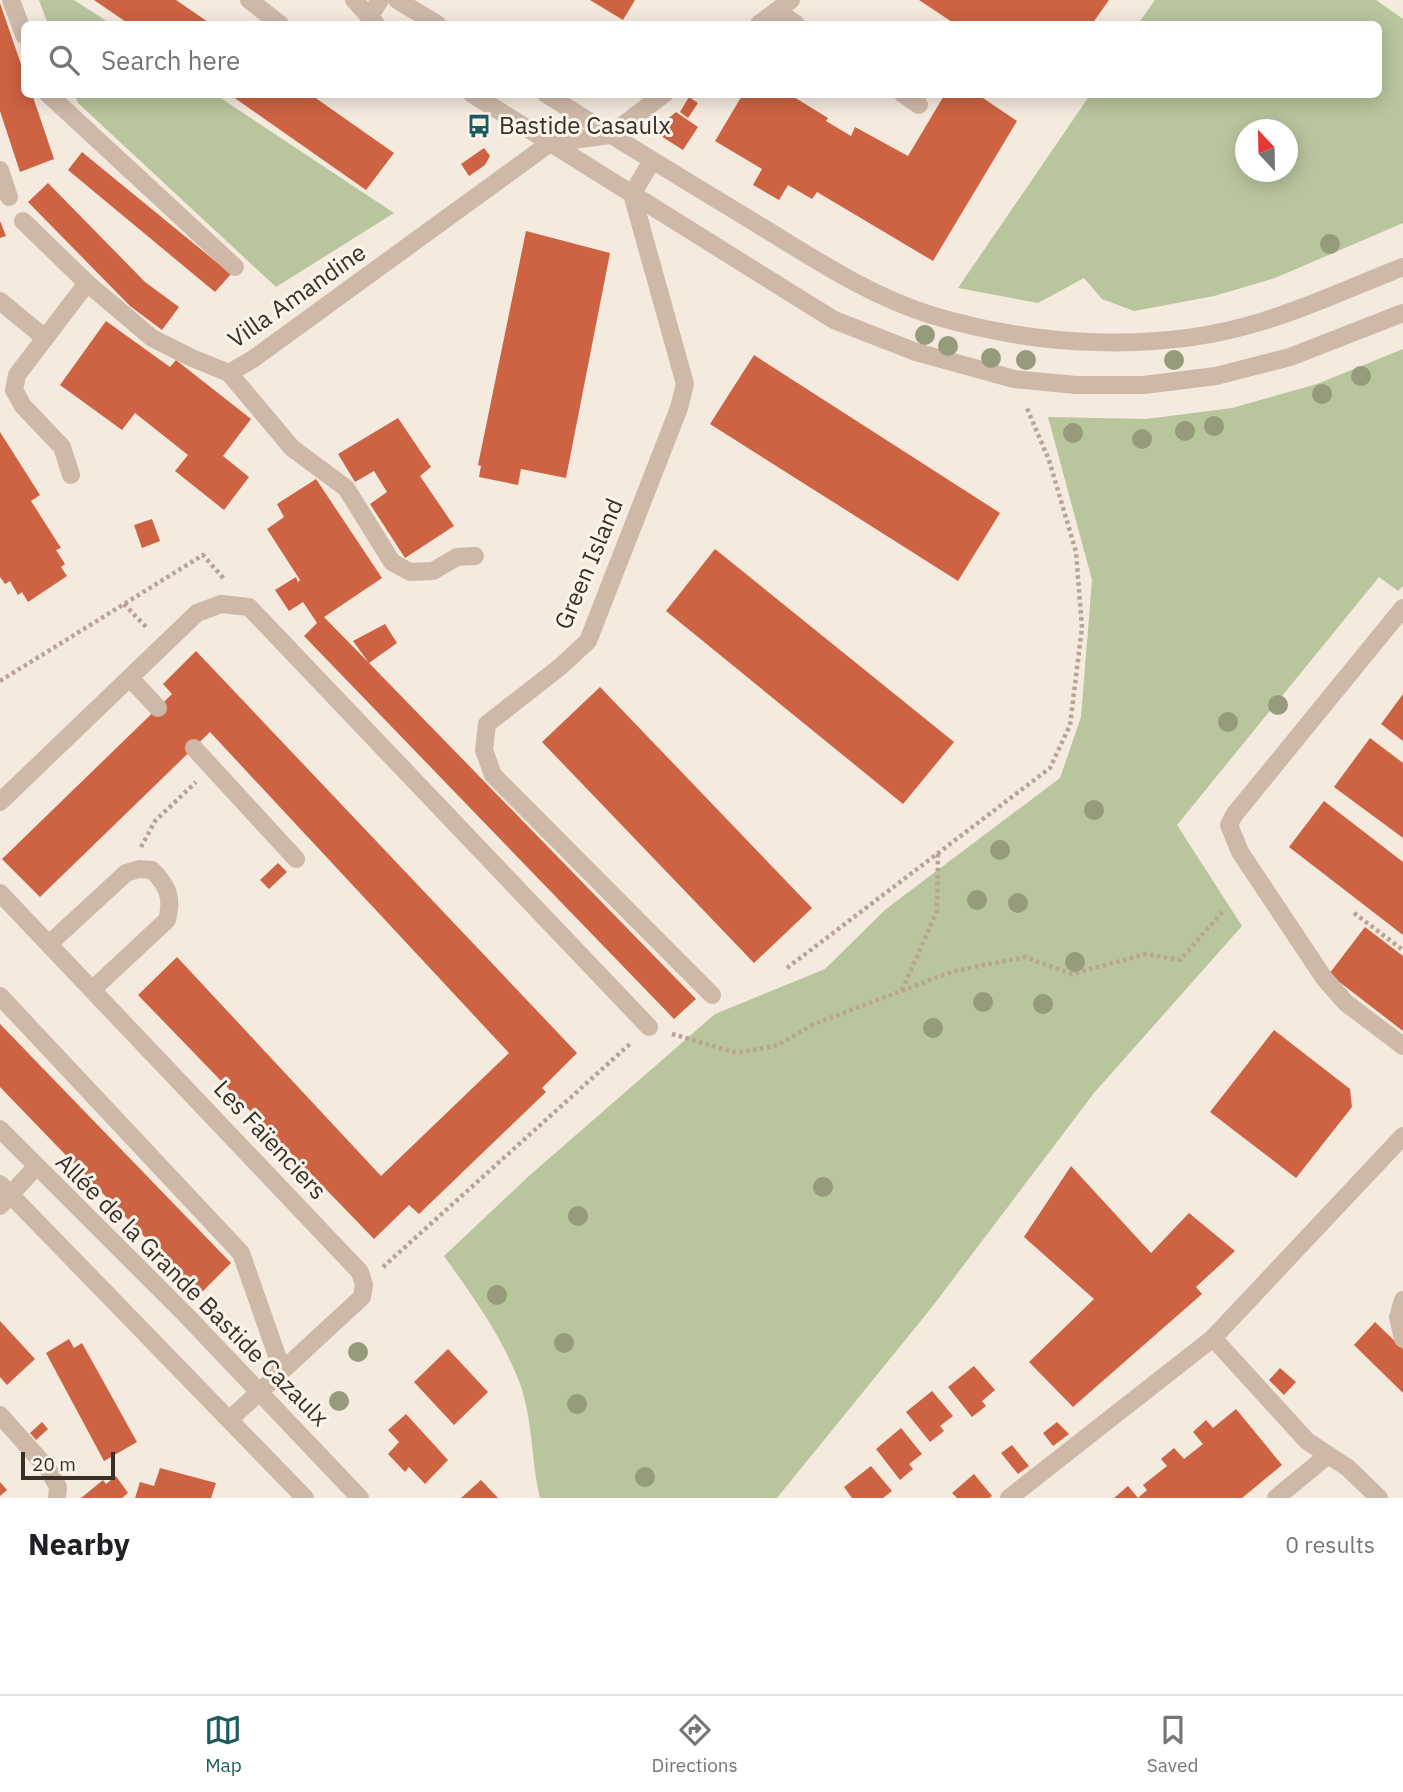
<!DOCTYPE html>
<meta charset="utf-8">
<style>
:root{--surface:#fff;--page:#f6f6f6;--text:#202124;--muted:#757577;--line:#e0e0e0;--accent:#1c5b5f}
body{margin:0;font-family:"IBM Plex Sans",sans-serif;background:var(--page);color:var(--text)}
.compass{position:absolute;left:1235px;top:119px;width:63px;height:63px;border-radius:50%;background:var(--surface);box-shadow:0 4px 18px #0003;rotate:338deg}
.scale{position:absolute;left:21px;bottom:18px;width:94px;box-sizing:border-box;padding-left:7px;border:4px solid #3a2e29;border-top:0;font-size:19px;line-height:24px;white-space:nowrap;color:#3a2e29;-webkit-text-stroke:5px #fbf4eb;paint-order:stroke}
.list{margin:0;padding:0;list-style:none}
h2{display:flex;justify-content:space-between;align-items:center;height:91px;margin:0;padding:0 28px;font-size:30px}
h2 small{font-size:23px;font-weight:400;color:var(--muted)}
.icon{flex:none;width:38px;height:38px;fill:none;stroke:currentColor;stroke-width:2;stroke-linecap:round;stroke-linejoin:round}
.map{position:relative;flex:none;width:1403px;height:1498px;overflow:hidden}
.search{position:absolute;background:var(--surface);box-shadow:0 4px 18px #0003;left:21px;right:21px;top:21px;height:77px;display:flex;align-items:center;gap:18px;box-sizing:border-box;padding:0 24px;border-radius:10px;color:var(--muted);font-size:26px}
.sheet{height:196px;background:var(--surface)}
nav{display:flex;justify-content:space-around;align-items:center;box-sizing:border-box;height:98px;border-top:2px solid var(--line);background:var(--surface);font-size:19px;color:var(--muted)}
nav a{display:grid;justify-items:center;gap:4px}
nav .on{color:var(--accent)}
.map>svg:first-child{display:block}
.green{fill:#b8c59d;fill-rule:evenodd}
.building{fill:#cd6343}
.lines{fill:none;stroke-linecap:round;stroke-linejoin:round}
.path{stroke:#baa393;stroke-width:4.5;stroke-dasharray:3.5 3.5;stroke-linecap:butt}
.service{stroke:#ceb9a9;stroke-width:18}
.minor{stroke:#ceb9a9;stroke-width:18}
.tree{fill:#969b7c}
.labels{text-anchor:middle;stroke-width:6;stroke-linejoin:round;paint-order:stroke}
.poi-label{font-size:24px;fill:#3a2e29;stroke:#fbf4eb;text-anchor:start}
.street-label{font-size:24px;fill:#3a2e29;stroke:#fbf4eb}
</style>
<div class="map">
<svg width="1403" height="1498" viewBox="0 0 1403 1498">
<rect width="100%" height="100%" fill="#f4eade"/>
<g class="green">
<polygon points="39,0 74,0 111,24 48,24"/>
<path d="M1155,0h221l27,19v204l-128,55 -61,18 -80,15 -32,-12 -18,-21 -46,25 -80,-15 132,-193 288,-1v-70h-240zM1246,130h42v42h-42z"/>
<polygon points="75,95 216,95 394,213 276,287 78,103"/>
<path d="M1403,349v237l-5,5 -19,-14 -202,248 65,101 -148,167 -162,214 -155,191h-237c-9,-38 -7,-80 -21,-117 -18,-46 -47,-86 -75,-125l86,-81 185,-161 110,-45 61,-60 174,-131 21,-61 11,-137 -44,-163 98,2 86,-11 85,-24z"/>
</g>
<g class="building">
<polygon points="94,0 176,0 211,24 129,24"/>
<polygon points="590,0 635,0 623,20"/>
<polygon points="919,0 1109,0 1092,24 955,24"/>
<polygon points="0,3 24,73 24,94 32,94 54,159 20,172 0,111"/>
<polygon points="229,94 310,94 394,153 366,190"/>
<polygon points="743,94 789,94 828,118 826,121 851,136 855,127 908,156 945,94 977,94 1017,121 933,261 817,192 812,199 788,185 779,200 753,185 762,169 715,141"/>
<polygon points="689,97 698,103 688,118 680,112"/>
<polygon points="676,112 698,127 683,150 653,131"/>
<polygon points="484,148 490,156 485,165 469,176 461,164"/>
<polygon points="82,152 231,274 215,292 68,170"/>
<polygon points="48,183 145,282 179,307 162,330 130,306 28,202"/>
<polygon points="0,221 6,236 0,238"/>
<polygon points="526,231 610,253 566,478 521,469 518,485 479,477 481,466 478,465"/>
<polygon points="106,321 170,367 176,360 251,419 223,456 249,477 224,510 175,471 188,455 135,413 122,430 60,385"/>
<polygon points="754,355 1000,513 958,581 710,424"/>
<polygon points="398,418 431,467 420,476 454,526 405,558 370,504 387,492 374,471 355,482 338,454"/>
<polygon points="0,432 40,495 31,501 61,548 56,550 65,564 61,567 67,576 28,602 22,592 18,595 10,581 5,584 0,577"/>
<polygon points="316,479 382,578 324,617 369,663 353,641 385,624 397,643 369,663 696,999 674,1019 304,636 317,623 303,602 289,611 275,590 296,577 298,582 300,580 267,529 284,517 277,504"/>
<polygon points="152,519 160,541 142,548 134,525"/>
<polygon points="715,549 954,742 903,804 666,611"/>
<polygon points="196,651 577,1053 542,1088 546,1092 419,1214 409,1205 374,1239 138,995 177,957 381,1176 509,1053 210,732 40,897 2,859 172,694 163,684"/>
<polygon points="600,687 812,908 754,963 542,742"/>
<polygon points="1403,694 1403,741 1381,724"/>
<polygon points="1370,738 1403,763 1403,838 1334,787"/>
<polygon points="1324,801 1403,862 1403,935 1289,847"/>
<polygon points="278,863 287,872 269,889 260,880"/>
<polygon points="1365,927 1403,956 1403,1031 1329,974"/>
<polygon points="0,1024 231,1263 200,1294 0,1087"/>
<polygon points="1274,1030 1350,1089 1352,1107 1296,1178 1210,1112"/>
<polygon points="1071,1166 1151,1253 1189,1213 1235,1251 1196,1287 1202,1294 1073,1407 1029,1362 1094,1299 1024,1237"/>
<polygon points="0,1321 35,1359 7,1385 0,1377"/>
<polygon points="1375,1322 1403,1349 1403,1393 1354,1345"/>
<polygon points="69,1339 74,1348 82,1343 137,1442 104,1461 46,1353"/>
<polygon points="448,1349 488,1392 454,1425 414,1382"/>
<polygon points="974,1366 995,1390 982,1401 986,1406 972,1417 948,1387"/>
<polygon points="1280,1368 1296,1382 1284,1395 1269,1380"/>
<polygon points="932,1391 953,1416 940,1426 944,1431 930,1442 906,1412"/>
<polygon points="1236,1409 1282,1465 1242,1498 1114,1498 1128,1486 1138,1498 1147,1490 1143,1485 1167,1466 1161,1459 1174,1448 1184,1459 1203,1444 1193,1432 1206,1420 1213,1428"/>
<polygon points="406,1414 448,1460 425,1484 409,1467 405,1472 388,1454 399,1442 388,1430"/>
<polygon points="42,1422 48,1429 36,1440 30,1433"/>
<polygon points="1057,1422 1069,1434 1053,1446 1043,1433"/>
<polygon points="901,1428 922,1454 909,1464 913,1469 900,1480 876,1449"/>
<polygon points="1012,1445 1029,1466 1018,1474 1001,1453"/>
<polygon points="871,1466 892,1491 883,1498 852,1498 844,1487"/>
<polygon points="160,1468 216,1483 211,1498 135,1498 140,1482 154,1486"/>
<polygon points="974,1474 992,1496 989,1498 957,1498 952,1493"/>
<polygon points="116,1476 128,1493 122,1498 81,1498 103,1480 106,1484"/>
<polygon points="481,1480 498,1498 461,1498"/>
<polygon points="0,1482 7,1490 0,1496"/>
</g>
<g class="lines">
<g class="path">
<polyline points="124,604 148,629"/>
<polyline points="0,681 203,555 225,580"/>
<polyline points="141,847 155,821 196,782"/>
<polyline points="1354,913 1403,950"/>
<polyline points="787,968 1050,768 1070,725 1082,628 1076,552 1049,460 1026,406"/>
<polyline points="902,990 937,911 938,853"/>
<polyline points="672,1034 737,1053 778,1045 814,1024 954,971 1025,957 1072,974 1146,954 1180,960 1224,910"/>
<polyline points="383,1267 631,1043"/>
</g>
<g class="service">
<polyline points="11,0 24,35"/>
<polyline points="249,0 280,24"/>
<polyline points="777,11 796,24"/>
<polyline points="369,17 380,0"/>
<polyline points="759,24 791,0"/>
<polyline points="48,94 235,267"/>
<polyline points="903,94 919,105"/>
<polyline points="652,161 632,194 685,384 679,408 588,641 560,667 487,724 484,750 493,775 712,995"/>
<polyline points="0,170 9,197"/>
<polyline points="23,221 87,283"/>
<polyline points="0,301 45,338"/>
<polyline points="229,373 253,359 550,143 610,135 664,94"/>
<polyline points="71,475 62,447 23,406 14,390 17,375 87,283 152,338 192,358 229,373 292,448 346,488 392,562 410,572 433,571 457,557 475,556"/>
<polyline points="1403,608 1234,815 1229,825 1240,852 1324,978 1346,1003 1403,1046"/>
<polyline points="130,678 158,708"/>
<polyline points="194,748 296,859"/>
<polyline points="0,802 197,613 221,604 249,607 649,1027"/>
<polyline points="0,893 360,1272 364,1285 362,1297 229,1420"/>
<path d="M49,944l77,-71 13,-4 13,1c16,16 21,28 15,50l-74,69"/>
<polyline points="0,996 241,1253 282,1370"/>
<polyline points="1403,1300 1398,1317 1403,1339"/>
<polyline points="0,1415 48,1469 58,1487 57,1498"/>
</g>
<g class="minor">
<polyline points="354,0 376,24"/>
<polyline points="397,0 437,24"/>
<polyline points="472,94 834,320 916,352 1014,379 1076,385 1144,385 1216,376 1290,357 1403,313"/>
<path d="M546,94c72,46 144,89 216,133 54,33 108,69 169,88 103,31 225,39 329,7 48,-14 96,-37 143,-55"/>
<polyline points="0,1129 185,1314 360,1498"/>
<polyline points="0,1184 305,1498"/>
<polyline points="0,1206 36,1167"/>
<polyline points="1213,1338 1307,1441 1348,1468 1379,1498"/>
<polyline points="1009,1498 1213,1338 1403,1136"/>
<polyline points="1276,1498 1328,1455"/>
</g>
</g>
<g class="tree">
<circle cx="1330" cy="244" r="10"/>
<circle cx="925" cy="335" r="10"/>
<circle cx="948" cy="346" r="10"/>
<circle cx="991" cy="358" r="10"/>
<circle cx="1026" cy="360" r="10"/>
<circle cx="1174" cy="360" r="10"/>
<circle cx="1361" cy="376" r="10"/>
<circle cx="1322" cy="394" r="10"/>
<circle cx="1214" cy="426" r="10"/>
<circle cx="1185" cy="431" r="10"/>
<circle cx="1073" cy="433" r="10"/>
<circle cx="1142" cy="439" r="10"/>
<circle cx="1278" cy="705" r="10"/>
<circle cx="1228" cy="722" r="10"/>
<circle cx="1094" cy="810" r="10"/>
<circle cx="1000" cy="850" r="10"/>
<circle cx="977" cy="900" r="10"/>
<circle cx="1018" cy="903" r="10"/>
<circle cx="1075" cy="962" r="10"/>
<circle cx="983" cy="1002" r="10"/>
<circle cx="1043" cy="1004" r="10"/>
<circle cx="933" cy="1028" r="10"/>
<circle cx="823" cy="1187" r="10"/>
<circle cx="578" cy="1216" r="10"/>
<circle cx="497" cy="1295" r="10"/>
<circle cx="564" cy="1343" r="10"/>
<circle cx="358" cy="1352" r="10"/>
<circle cx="339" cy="1401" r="10"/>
<circle cx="577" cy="1404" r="10"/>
<circle cx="645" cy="1477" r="10"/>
</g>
<defs>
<g id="bus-bare" transform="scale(1.89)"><path d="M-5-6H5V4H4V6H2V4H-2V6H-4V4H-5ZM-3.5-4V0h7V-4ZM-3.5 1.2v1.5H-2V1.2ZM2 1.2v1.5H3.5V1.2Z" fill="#1c5b5f" stroke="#fbf4eb" stroke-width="2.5" paint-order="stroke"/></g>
</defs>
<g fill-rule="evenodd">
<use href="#bus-bare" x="479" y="126"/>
</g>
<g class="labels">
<g class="poi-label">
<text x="499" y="134">Bastide Casaulx</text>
</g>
<g class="street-label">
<text transform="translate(297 296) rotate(-35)" y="8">Villa Amandine</text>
<text transform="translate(589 564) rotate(-67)" y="8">Green Island</text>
<text transform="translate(270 1140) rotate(47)" y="8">Les Faïenciers</text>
<text transform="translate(192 1290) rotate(45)" y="8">Allée de la Grande Bastide Cazaulx</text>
</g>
</g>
</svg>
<svg class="compass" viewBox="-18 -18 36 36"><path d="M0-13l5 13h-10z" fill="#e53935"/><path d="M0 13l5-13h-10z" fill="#757577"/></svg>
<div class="scale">20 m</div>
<div class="search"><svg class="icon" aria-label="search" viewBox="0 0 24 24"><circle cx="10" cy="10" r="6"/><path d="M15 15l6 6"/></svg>Search here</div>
</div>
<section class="sheet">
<h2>Nearby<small>0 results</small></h2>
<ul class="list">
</ul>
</section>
<nav>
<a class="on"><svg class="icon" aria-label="map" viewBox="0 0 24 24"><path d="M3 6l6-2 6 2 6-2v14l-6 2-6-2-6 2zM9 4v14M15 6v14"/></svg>Map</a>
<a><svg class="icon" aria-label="directions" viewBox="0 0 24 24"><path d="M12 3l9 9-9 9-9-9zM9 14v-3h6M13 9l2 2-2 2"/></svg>Directions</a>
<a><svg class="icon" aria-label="saved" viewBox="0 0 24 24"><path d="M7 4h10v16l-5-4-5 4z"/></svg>Saved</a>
</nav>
